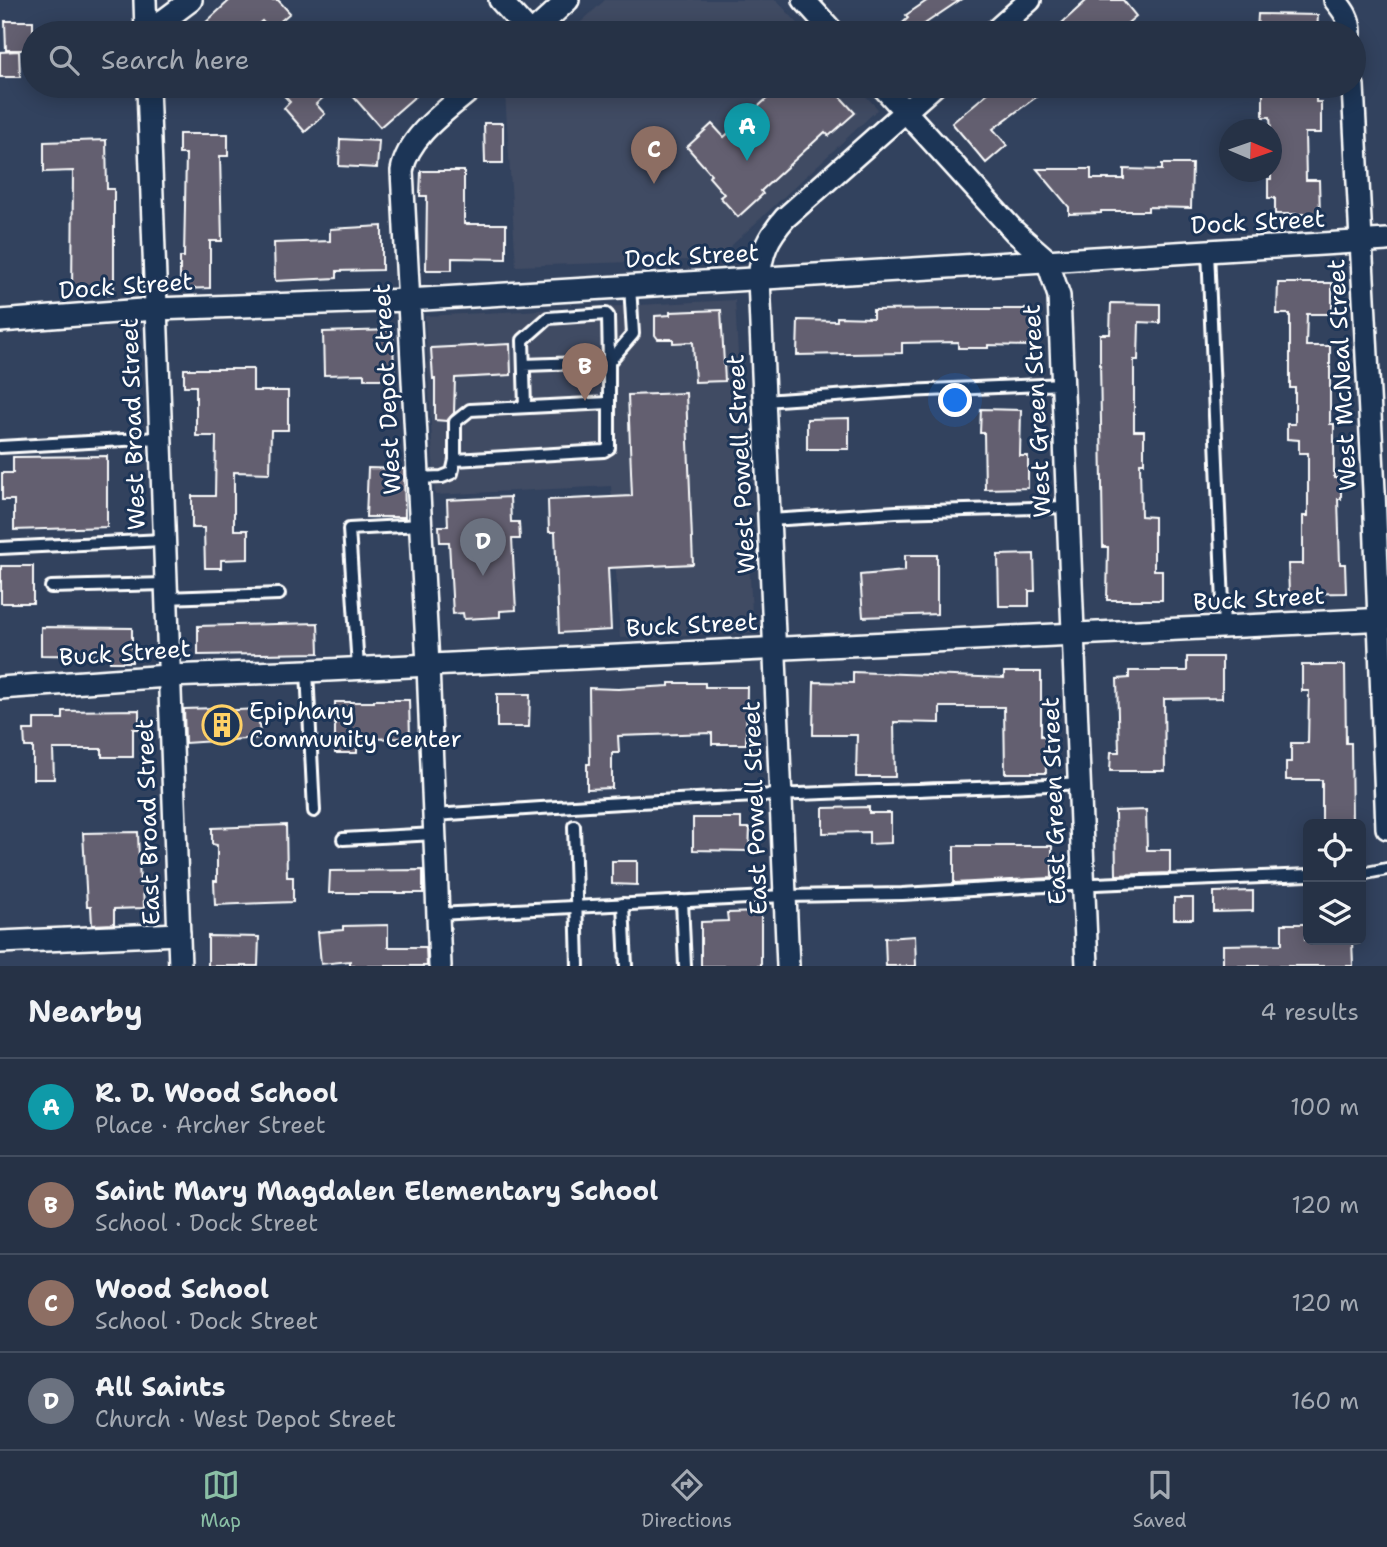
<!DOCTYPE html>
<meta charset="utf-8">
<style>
:root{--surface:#263246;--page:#2e3a4d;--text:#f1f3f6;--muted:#a4aab3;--line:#424d5f;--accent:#8abfa5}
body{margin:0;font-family:"Shantell Sans",sans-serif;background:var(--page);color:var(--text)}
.controls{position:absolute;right:21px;bottom:21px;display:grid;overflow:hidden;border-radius:10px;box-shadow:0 4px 18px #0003}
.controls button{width:63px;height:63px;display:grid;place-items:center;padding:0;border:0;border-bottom:2px solid var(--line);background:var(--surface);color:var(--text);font:35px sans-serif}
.compass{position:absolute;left:1219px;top:119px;width:63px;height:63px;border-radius:50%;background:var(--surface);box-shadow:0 4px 18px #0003;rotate:92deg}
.you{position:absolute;left:956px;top:401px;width:24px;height:24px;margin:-18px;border:5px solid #fff;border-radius:50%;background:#1a73e8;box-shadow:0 0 0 10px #1a73e833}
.badge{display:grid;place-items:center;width:46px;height:46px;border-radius:50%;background:var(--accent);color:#fff;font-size:23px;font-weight:700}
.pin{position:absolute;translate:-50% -58px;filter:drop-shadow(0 2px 4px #0008)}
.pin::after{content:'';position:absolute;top:37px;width:24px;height:21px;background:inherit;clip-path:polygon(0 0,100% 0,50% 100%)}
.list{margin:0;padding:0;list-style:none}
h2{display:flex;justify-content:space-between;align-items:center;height:91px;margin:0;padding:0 28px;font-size:30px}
h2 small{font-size:23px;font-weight:400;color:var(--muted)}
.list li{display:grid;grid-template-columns:46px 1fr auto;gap:21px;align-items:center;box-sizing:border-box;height:98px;padding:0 28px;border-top:2px solid var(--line)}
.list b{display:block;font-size:26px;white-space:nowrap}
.list p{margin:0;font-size:23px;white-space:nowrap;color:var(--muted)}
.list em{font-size:23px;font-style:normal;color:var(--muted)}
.icon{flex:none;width:38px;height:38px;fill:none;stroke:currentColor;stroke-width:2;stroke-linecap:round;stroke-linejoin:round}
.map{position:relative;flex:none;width:1387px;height:966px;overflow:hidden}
.search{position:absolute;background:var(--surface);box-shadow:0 4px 18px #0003;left:21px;right:21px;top:21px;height:77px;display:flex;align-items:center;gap:18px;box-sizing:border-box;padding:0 24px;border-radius:38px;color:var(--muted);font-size:26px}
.sheet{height:483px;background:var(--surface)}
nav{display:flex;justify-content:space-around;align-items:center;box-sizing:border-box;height:98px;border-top:2px solid var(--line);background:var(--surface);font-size:19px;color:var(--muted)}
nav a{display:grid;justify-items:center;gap:4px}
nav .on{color:var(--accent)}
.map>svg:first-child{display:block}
.built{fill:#414b63}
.building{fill:#635f70;stroke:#fff;stroke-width:2}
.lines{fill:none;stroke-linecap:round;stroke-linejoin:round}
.lane-casing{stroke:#fff;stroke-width:16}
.street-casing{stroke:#fff;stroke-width:26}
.lane{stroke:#1d3557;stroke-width:10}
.street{stroke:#1d3557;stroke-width:21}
.labels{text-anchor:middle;stroke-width:6;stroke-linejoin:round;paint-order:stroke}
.street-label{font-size:24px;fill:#fff;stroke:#1d3557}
.poi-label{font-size:24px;fill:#fff;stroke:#1d3557;text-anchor:start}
</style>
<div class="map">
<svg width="1387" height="966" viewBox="0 0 1387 966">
<rect width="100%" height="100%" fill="#32425e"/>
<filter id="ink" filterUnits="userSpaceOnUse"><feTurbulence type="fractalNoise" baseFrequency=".0143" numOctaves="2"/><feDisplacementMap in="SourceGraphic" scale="14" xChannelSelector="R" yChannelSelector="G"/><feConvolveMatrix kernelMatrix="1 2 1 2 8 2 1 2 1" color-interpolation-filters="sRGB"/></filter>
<g filter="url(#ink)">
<g class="built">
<polygon points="605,0 776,0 807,33 569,33"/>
<polygon points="512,86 856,86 878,109 717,259 516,266 505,93"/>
<polygon points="735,300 753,632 620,638 611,486 435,495 425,316"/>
</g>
<g class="building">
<polygon points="230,0 278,0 290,13 270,30 262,21 248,33 212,33 204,24"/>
<polygon points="928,0 960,0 911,33 892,33 908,18 906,15"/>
<polygon points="1087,0 1123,0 1136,16 1116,33 1051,33"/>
<polygon points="1258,14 1318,15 1317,33 1257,33"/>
<polygon points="5,21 33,21 33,50 6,50"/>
<polygon points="19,51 20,77 0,77 0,52"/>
<polygon points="275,86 336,86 316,104 325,114 305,132 284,108 290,102"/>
<polygon points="344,86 427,86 380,127"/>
<polygon points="781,86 825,86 831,93 834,90 855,113 829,136 825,132 761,191 763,194 738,217 720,197 724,194 709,177 711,174 687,147 712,124 724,137"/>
<polygon points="996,86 1051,86 993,129 1007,145 986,163 952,123"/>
<polygon points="1263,86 1316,86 1316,102 1321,102 1321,133 1305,133 1306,180 1319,180 1320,214 1275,214 1275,198 1268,198 1268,179 1271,179 1271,130 1270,117 1263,117"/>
<polygon points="484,123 503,123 503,163 485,163"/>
<polygon points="179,134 228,134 228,156 220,156 222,241 210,241 210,288 180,289 180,257 184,257 186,154 179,154"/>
<polygon points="340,139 379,141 377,168 339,166"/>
<polygon points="106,140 107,189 114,189 114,294 72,294 73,171 44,172 44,142"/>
<polygon points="1162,164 1192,164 1191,208 1148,207 1148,211 1101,211 1101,213 1069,214 1069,207 1037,169 1091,169 1091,179 1124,179 1124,169 1162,170"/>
<polygon points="421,171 464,171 464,224 506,224 506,259 452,258 452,270 426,270 427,196 420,196"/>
<polygon points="382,226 382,270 337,271 337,278 275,281 274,243 330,241 330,229"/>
<polygon points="1278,283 1332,283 1332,314 1307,314 1306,346 1330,346 1330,424 1334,424 1334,478 1341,478 1341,499 1338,499 1340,564 1345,564 1346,593 1289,594 1288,564 1303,564 1303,516 1308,516 1308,453 1299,453 1299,440 1287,439 1287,424 1295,424 1295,388 1290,388 1290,314 1277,314"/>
<polygon points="1111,303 1160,304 1160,323 1139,322 1138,360 1134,360 1134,431 1144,431 1144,463 1140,463 1141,516 1154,517 1154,570 1162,570 1162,600 1107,600 1108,547 1103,547 1100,360 1100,334 1110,334"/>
<polygon points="958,309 1031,309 1031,346 988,345 988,348 958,348 958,342 902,343 902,353 797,355 798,320 837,321 837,317 873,318 873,310"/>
<polygon points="721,310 725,381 695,382 693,342 673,343 673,339 658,339 655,335 655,316 670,315 670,312"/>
<polygon points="393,330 394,379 364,379 364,374 324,375 323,332"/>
<polygon points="510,344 511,375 455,378 454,413 447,421 435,420 435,379 433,379 431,348"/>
<polygon points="184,369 253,369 253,391 288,391 288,430 271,430 270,473 234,472 234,530 248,530 248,559 221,560 221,568 205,568 204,528 192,528 192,496 215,496 216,436 196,436 196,386 184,386"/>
<polygon points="686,393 693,564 608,568 611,630 559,633 555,532 549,532 548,500 632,496 628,395"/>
<polygon points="981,409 1021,410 1020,456 1028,456 1028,488 985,489 984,433 980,433"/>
<polygon points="849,418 849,449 807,449 807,419"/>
<polygon points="107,456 107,527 14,530 14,500 2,500 2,473 13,473 13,457"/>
<polygon points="368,468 404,469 405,517 366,517"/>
<polygon points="510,497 511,522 519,522 520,539 512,539 516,610 500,611 500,617 464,619 463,613 453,614 449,542 440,542 439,526 448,526 447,500"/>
<polygon points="1034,554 1035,591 1029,591 1029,606 999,606 998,555"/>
<polygon points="905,555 937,555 937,614 863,617 860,575 905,571"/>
<rect x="1" y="566" width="32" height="37"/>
<polygon points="318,623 319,653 198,655 198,626"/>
<polygon points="41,627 132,628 132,662 110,662 110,656 41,655"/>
<polygon points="1187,657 1222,657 1222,698 1164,699 1165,771 1110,771 1111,752 1119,752 1117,679 1129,678 1129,671 1187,671"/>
<polygon points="1302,665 1345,665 1346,743 1351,743 1352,824 1322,824 1322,780 1286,780 1286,762 1291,762 1291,743 1308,743 1309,691 1302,691"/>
<polygon points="853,672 1004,678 1004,672 1041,672 1041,736 1045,736 1046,773 1005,773 1004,707 940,707 940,723 894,722 895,777 856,777 857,735 813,735 814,682 853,683"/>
<polygon points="669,683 705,683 705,687 747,687 746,744 712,744 712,733 618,736 619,753 612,753 612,788 587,789 587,764 590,764 589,688 618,689 669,686"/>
<polygon points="497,694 530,694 529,727 497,727"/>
<polygon points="374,700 409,700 410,738 367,739 367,746 357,746 357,753 335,753 335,702 374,702"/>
<polygon points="216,708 217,711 258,709 260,738 185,743 184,709"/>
<polygon points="139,710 139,729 133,729 133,757 102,757 102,749 53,749 54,779 33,779 33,747 25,747 24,730 34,730 34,719 63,719 63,711"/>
<polygon points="869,807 869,813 891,813 891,843 869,844 869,832 823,833 823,808"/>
<polygon points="1146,810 1147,850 1170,850 1170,873 1116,875 1115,811"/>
<polygon points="693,818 741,818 741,828 750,828 749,851 693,850"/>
<polygon points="286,825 287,877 293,877 293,902 215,905 214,881 217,881 217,845 212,844 212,828"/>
<polygon points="138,832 140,886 143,886 144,908 114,909 114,924 92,925 91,906 87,906 83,833"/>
<polygon points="954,846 1052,846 1052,878 954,883"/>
<polygon points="612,861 637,861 637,885 612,884"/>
<polygon points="423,870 423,893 329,893 330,871"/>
<polygon points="1253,891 1253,911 1214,912 1214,892"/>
<rect x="1174" y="898" width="19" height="21"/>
<polygon points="761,912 761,966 701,966 701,922 728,921 727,913"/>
<polygon points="1282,924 1305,924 1305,940 1352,940 1353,966 1223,966 1223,945 1282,944"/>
<polygon points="388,925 388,947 426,947 427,966 350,966 350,961 321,964 318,932 343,930 343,926"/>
<polygon points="208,936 259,937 258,966 208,966"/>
<polygon points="915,936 916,966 886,966 885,938"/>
</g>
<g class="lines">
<g class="lane-casing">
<g id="lane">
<polyline points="1208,251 1224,627"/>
<polyline points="524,365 609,362 608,316 606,314 548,318 523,340 525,407"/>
<polyline points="764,401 906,391 1063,384"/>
<polyline points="0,447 159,438"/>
<polyline points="455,460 455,422 470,410 609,403"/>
<polyline points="418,478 442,477 452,473 455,460 604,451 609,448 609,362 633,334 630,286"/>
<polyline points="770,520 896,512 1068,507"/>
<polyline points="0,548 163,540"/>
<polyline points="51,587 165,584"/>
<polyline points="165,598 279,594"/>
<polyline points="358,668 349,529 420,525"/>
<polyline points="307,671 314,811"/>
<path d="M434,815c148,-10 296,-19 444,-24 67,-2 134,-3 201,-8"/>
<polyline points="574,826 578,966"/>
<polyline points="343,839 435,834"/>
<polyline points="1361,874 1387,869"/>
<polyline points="682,901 685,966"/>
<polyline points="623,904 626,966"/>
<polyline points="438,914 785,896 902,894 1024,887 1308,875"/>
</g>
</g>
<g class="street-casing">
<g id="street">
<polyline points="145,0 146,33"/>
<polyline points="500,0 530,33"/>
<polyline points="804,0 834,33"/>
<path d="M1335,0c9,11 15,19 15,33"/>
<polyline points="147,33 191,0"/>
<polyline points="532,33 568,0"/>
<polyline points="993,33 1030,0"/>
<polyline points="148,86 180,966"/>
<polyline points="882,86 1015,232 1047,260 1059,296 1087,966"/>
<polyline points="1353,86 1374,491 1387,828"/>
<polyline points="0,321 155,309 408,300 1387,240"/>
<polyline points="0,688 168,676 307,671 1387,619"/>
<polyline points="0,942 179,934"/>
<path d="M440,966l-12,-301 -26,-494c6,-36 47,-62 73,-85"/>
<path d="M788,966l-29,-688c3,-27 8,-39 26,-60l149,-132"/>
</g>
</g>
<use href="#lane" class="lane"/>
<use href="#street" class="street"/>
</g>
</g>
<defs>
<g id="building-ring" transform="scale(2.0125)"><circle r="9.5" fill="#1d3557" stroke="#ffd166" stroke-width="1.5"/><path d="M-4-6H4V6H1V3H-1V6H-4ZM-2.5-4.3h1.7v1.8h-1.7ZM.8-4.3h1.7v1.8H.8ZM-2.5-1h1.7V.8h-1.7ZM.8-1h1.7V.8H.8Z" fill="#ffd166"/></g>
</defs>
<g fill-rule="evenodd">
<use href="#building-ring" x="222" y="725"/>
</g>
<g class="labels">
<g class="street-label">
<text transform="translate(1258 222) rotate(-3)" y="8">Dock Street</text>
<text transform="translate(692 256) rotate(-3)" y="8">Dock Street</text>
<text transform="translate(126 286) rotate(-4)" y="8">Dock Street</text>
<text transform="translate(1342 375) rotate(-93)" y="8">West McNeal Street</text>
<text transform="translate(387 389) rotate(-93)" y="8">West Depot Street</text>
<text transform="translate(1037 411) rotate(-93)" y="8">West Green Street</text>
<text transform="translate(133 424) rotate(-92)" y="8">West Broad Street</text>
<text transform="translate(741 464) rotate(-93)" y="8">West Powell Street</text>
<text transform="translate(1259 599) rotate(-3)" y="8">Buck Street</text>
<text transform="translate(692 625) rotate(-3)" y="8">Buck Street</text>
<text transform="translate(125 653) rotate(-4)" y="8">Buck Street</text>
<text transform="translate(1054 801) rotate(-92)" y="8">East Green Street</text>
<text transform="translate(755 808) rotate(-92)" y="8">East Powell Street</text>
<text transform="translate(148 822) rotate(-92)" y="8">East Broad Street</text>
</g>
<g class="poi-label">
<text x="249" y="719">Epiphany<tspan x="249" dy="28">Community Center</tspan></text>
</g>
</g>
</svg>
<div class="controls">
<button><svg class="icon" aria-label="locate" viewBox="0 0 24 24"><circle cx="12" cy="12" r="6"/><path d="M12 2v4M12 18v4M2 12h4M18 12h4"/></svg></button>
<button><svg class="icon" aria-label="layers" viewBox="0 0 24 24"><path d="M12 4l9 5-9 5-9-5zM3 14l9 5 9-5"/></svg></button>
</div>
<svg class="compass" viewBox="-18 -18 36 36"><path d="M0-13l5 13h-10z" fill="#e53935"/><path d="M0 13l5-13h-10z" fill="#a4aab3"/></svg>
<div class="you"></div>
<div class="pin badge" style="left:747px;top:161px;background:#0f9aa8">A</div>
<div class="pin badge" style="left:585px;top:401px;background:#8d6e63">B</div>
<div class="pin badge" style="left:654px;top:184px;background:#8d6e63">C</div>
<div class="pin badge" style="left:483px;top:576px;background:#6b7280">D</div>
<div class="search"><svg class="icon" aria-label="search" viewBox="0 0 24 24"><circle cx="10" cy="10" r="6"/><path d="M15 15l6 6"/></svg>Search here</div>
</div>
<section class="sheet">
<h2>Nearby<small>4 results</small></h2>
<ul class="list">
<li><span class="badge" style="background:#0f9aa8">A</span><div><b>R. D. Wood School</b><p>Place · Archer Street</p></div><em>100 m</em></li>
<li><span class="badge" style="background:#8d6e63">B</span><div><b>Saint Mary Magdalen Elementary School</b><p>School · Dock Street</p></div><em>120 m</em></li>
<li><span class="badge" style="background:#8d6e63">C</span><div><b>Wood School</b><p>School · Dock Street</p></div><em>120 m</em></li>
<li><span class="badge" style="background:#6b7280">D</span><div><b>All Saints</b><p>Church · West Depot Street</p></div><em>160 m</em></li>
</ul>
</section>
<nav>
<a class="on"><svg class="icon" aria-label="map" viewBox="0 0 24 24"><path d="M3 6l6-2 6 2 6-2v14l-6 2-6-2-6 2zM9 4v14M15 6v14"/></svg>Map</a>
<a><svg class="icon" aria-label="directions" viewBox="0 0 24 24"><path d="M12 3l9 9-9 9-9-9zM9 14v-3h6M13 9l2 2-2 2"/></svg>Directions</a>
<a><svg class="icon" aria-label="saved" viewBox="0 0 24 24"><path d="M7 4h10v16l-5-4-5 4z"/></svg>Saved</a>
</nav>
